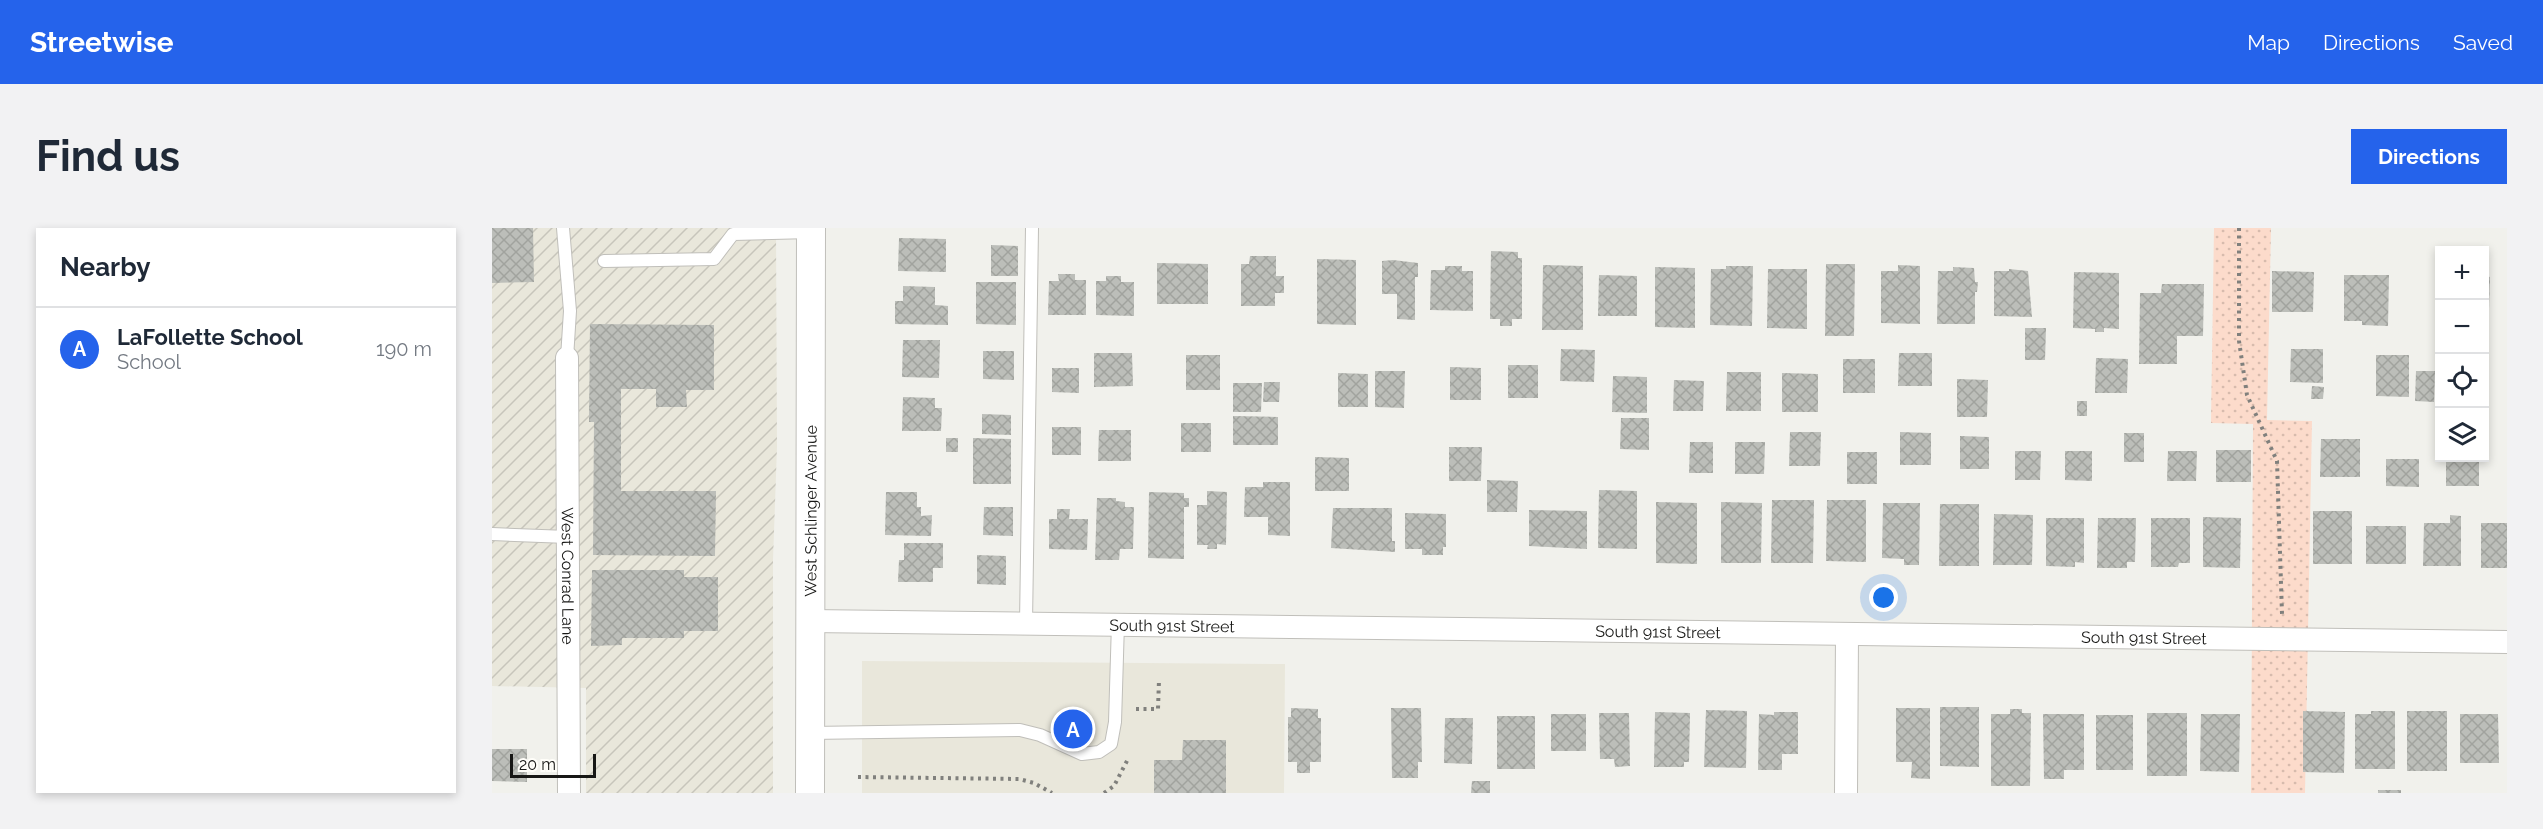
<!DOCTYPE html>
<meta charset="utf-8">
<style>
:root{--surface:#fff;--page:#f2f2f3;--text:#1f2937;--muted:#747a83;--line:#e0e1e3;--accent:#2563eb}
body{margin:0;font-family:Raleway,sans-serif;background:var(--page);color:var(--text)}
.controls{position:absolute;right:18px;top:18px;display:grid;overflow:hidden;border-radius:0px;box-shadow:0 3px 9px #0003}
.controls button{width:54px;height:54px;display:grid;place-items:center;padding:0;border:0;border-bottom:2px solid var(--line);background:var(--surface);color:var(--text);font:30px sans-serif}
.scale{position:absolute;left:18px;bottom:15px;width:86px;box-sizing:border-box;padding-left:6px;border:3px solid #171715;border-top:0;font-size:16px;line-height:21px;white-space:nowrap;color:#171715;-webkit-text-stroke:4px #fffef9;paint-order:stroke}
.you{position:absolute;left:1392px;top:370px;width:21px;height:21px;margin:-15px;border:4px solid #fff;border-radius:50%;background:#1a73e8;box-shadow:0 0 0 9px #1a73e833}
.badge{display:grid;place-items:center;width:39px;height:39px;border-radius:50%;background:var(--accent);color:#fff;font-size:20px;font-weight:700}
.pin{position:absolute;translate:-50% -50%;border:3px solid #fff;box-shadow:0 2px 6px #0006}
.list{margin:0;padding:0;list-style:none}
h2{display:flex;justify-content:space-between;align-items:center;height:78px;margin:0;padding:0 24px;font-size:26px}
h2 small{font-size:20px;font-weight:400;color:var(--muted)}
.list li{display:grid;grid-template-columns:39px 1fr auto;gap:18px;align-items:center;box-sizing:border-box;height:84px;padding:0 24px;border-top:2px solid var(--line)}
.list b{display:block;font-size:22px;white-space:nowrap}
.list p{margin:0;font-size:20px;white-space:nowrap;color:var(--muted)}
.list em{font-size:20px;font-style:normal;color:var(--muted)}
.icon{flex:none;width:33px;height:33px;fill:none;stroke:currentColor;stroke-width:2;stroke-linecap:round;stroke-linejoin:round}
.map{position:relative;flex:none;width:2015px;height:565px;overflow:hidden;border-radius:0px}
header{display:flex;align-items:center;gap:36px;box-sizing:border-box;height:84px;padding:0 30px;background:var(--accent);color:#fff}
header strong{font-size:28px}
nav{display:flex;gap:33px;margin-inline-start:auto;font-size:21px}
.intro{display:flex;align-items:center;justify-content:space-between;box-sizing:border-box;height:144px;padding:0 36px}
h1{margin:0;font-size:42px}
.button{padding:15px 27px;border-radius:0px;background:var(--accent);color:#fff;font-size:21px;font-weight:700}
main{display:flex;gap:36px;padding:0 36px}
aside{flex:1;background:var(--surface);border-radius:0px;box-shadow:0 3px 9px #0003}
.map>svg:first-child{display:block}
.built{fill:#e9e7db}
.industrial{fill:url(#industrial-furrows)}
.park{fill:url(#park-dots)}
.building{fill:url(#building-cross-hatch)}
.lines{fill:none;stroke-linecap:round;stroke-linejoin:round}
.service-casing{stroke:#c0bfba;stroke-width:14}
.minor-casing{stroke:#c0bfba;stroke-width:24}
.tertiary-casing{stroke:#c0bfba;stroke-width:30}
.path{stroke:#80807d;stroke-width:4;stroke-dasharray:3 4.5;stroke-linecap:butt}
.service{stroke:#fff;stroke-width:12}
.minor{stroke:#fff;stroke-width:22}
.tertiary{stroke:#fff;stroke-width:28}
.labels{text-anchor:middle;stroke-width:4.5;stroke-linejoin:round;paint-order:stroke}
.street-label{font-size:16px;fill:#171715;stroke:#fffef9}
</style>
<header>
<strong>Streetwise</strong>
<nav><a>Map</a><a>Directions</a><a>Saved</a></nav>
</header>
<div class="intro"><h1>Find us</h1><a class="button">Directions</a></div>
<main>
<aside>
<h2>Nearby<small></small></h2>
<ul class="list">
<li><span class="badge">A</span><div><b>LaFollette School</b><p>School</p></div><em>190 m</em></li>
</ul>
</aside>
<div class="map">
<svg width="2015" height="565" viewBox="0 0 2015 565">
<defs>
<pattern id="industrial-furrows" width="10" height="10" patternUnits="userSpaceOnUse" patternTransform="scale(1.5)"><rect width="10" height="10" fill="#e9e7db"/><path d="M-1 1l2-2M0 10L10 0M9 11l2-2" fill="none" stroke="#c7c5bb"/></pattern>
<pattern id="park-dots" width="8" height="8" patternUnits="userSpaceOnUse" patternTransform="scale(1.5)"><rect width="8" height="8" fill="#fcdbcb"/><path d="M2 2h.1M6 6h.1" fill="none" stroke="#d7bbad" stroke-width="1.8" stroke-linecap="round"/></pattern>
<pattern id="building-cross-hatch" width="8" height="8" patternUnits="userSpaceOnUse" patternTransform="scale(1.5)"><rect width="8" height="8" fill="#bcbeb9"/><path d="M0 0l8 8M0 8l8-8" fill="none" stroke="#a1a39e"/></pattern>
</defs>
<rect width="100%" height="100%" fill="#f1f1ec"/>
<polygon class="built" points="370,433 793,436 792,565 370,565"/>
<polygon class="industrial" points="0,0 284,0 285,219 281,332 281,565 94,565 94,460 0,458"/>
<polygon class="park" points="1722,0 1779,0 1775,192 1820,193 1813,565 1759,565 1761,196 1719,195"/>
<g class="building">
<polygon points="0,0 41,0 42,54 0,55"/>
<polygon points="407,10 454,11 454,44 406,43"/>
<polygon points="499,17 526,18 526,48 499,48"/>
<polygon points="999,23 1026,24 1026,30 1030,30 1030,91 1020,91 1020,98 1008,98 1008,91 998,91"/>
<polygon points="758,28 784,28 784,48 792,48 792,65 783,65 783,78 749,78 749,36 757,36"/>
<polygon points="825,31 864,32 864,97 825,96"/>
<polygon points="901,32 926,35 926,49 923,49 923,92 905,91 905,66 890,66 890,33"/>
<polygon points="665,35 716,36 716,76 665,76"/>
<polygon points="1334,36 1363,36 1362,108 1333,108"/>
<polygon points="1051,37 1091,38 1091,102 1050,102"/>
<polygon points="1406,37 1428,38 1428,96 1389,95 1389,43 1406,43"/>
<polygon points="953,38 970,38 970,43 981,43 981,83 938,82 939,42 953,42"/>
<polygon points="1234,38 1261,38 1260,98 1218,97 1219,41 1234,41"/>
<polygon points="1163,39 1203,40 1203,100 1163,99"/>
<polygon points="1461,39 1482,40 1483,54 1486,54 1485,64 1483,64 1483,96 1445,96 1446,43 1461,43"/>
<polygon points="1992,40 1995,40 1995,48 1998,49 1996,112 1992,112"/>
<polygon points="1276,41 1315,41 1315,101 1275,100"/>
<polygon points="1517,41 1536,43 1540,89 1502,88 1502,43 1517,43"/>
<polygon points="1780,43 1822,44 1821,84 1780,84"/>
<polygon points="1582,44 1627,45 1627,101 1612,100 1612,104 1603,104 1603,101 1581,100"/>
<polygon points="566,46 583,46 583,52 594,52 594,87 556,87 557,53 567,53"/>
<polygon points="1107,47 1145,48 1145,88 1106,88"/>
<polygon points="1852,47 1897,47 1896,98 1870,97 1870,93 1852,93"/>
<polygon points="614,48 629,48 629,54 642,54 642,88 604,87 604,53 614,53"/>
<polygon points="484,54 524,54 524,97 484,96"/>
<polygon points="1670,56 1712,56 1711,108 1685,108 1685,136 1647,136 1648,65 1669,65"/>
<polygon points="411,58 443,59 443,77 456,78 456,97 403,96 403,73 411,73"/>
<polygon points="98,96 222,97 222,162 194,162 195,179 164,179 164,161 129,161 129,263 224,263 223,328 101,327 102,194 97,194"/>
<polygon points="1533,100 1554,100 1553,132 1533,132"/>
<polygon points="411,112 448,112 447,150 410,149"/>
<polygon points="1069,121 1103,122 1102,154 1068,153"/>
<polygon points="1799,121 1831,121 1831,155 1798,154"/>
<polygon points="491,123 522,123 522,152 491,151"/>
<polygon points="602,125 640,125 641,158 602,159"/>
<polygon points="1407,125 1440,125 1440,158 1406,158"/>
<rect x="694" y="127" width="34" height="35"/>
<polygon points="1884,127 1917,127 1917,169 1884,168"/>
<polygon points="1604,130 1636,131 1635,165 1603,165"/>
<rect x="1351" y="131" width="32" height="34"/>
<rect x="1016" y="137" width="30" height="33"/>
<polygon points="958,139 989,140 989,172 958,172"/>
<polygon points="560,140 587,140 587,165 560,164"/>
<polygon points="883,143 913,143 912,180 883,179"/>
<polygon points="1924,143 1943,143 1942,174 1923,173"/>
<polygon points="1235,144 1269,144 1269,183 1234,183"/>
<polygon points="846,145 876,146 876,179 846,179"/>
<polygon points="1290,145 1326,146 1326,184 1290,184"/>
<polygon points="1121,148 1155,149 1155,185 1120,184"/>
<polygon points="1465,151 1496,152 1495,189 1465,189"/>
<polygon points="1182,152 1212,153 1211,183 1181,183"/>
<polygon points="772,154 788,154 787,174 771,174"/>
<polygon points="741,155 770,155 769,184 741,184"/>
<polygon points="1820,158 1832,159 1831,171 1819,171"/>
<polygon points="411,169 443,170 443,180 450,180 449,203 410,203"/>
<rect x="1585" y="173" width="10" height="15"/>
<polygon points="490,186 519,187 519,207 490,206"/>
<polygon points="741,188 786,189 786,217 741,217"/>
<polygon points="1129,190 1157,190 1157,222 1128,221"/>
<rect x="689" y="195" width="30" height="29"/>
<rect x="560" y="199" width="29" height="28"/>
<polygon points="607,202 639,202 639,233 606,233"/>
<polygon points="1298,204 1329,204 1328,238 1297,238"/>
<polygon points="1408,204 1439,205 1439,237 1408,237"/>
<rect x="1632" y="205" width="20" height="29"/>
<polygon points="1468,208 1497,209 1497,241 1468,241"/>
<rect x="454" y="210" width="12" height="14"/>
<polygon points="481,210 519,211 519,256 481,256"/>
<polygon points="1829,211 1868,211 1868,249 1828,249"/>
<polygon points="1198,214 1221,214 1221,245 1197,245"/>
<polygon points="1243,214 1273,214 1272,246 1243,246"/>
<polygon points="957,219 990,219 989,253 957,253"/>
<rect x="1724" y="222" width="35" height="32"/>
<polygon points="1523,223 1549,223 1548,252 1523,252"/>
<polygon points="1573,223 1600,223 1600,253 1573,252"/>
<polygon points="1676,223 1705,223 1704,253 1675,253"/>
<rect x="1355" y="224" width="30" height="32"/>
<polygon points="823,229 857,230 857,263 823,263"/>
<rect x="1954" y="230" width="33" height="28"/>
<polygon points="1894,231 1927,231 1927,259 1894,258"/>
<polygon points="995,252 1026,253 1025,284 995,284"/>
<polygon points="771,254 798,254 798,308 776,307 776,289 752,289 753,259 771,259"/>
<polygon points="1107,262 1145,263 1145,321 1106,320"/>
<polygon points="715,263 735,264 734,317 725,316 725,321 715,321 716,317 705,317 705,277 715,277"/>
<polygon points="394,264 425,264 425,279 429,279 429,288 440,287 439,308 393,307"/>
<polygon points="657,264 692,265 692,270 697,270 697,279 692,279 692,331 656,330"/>
<polygon points="605,270 624,270 624,273 633,274 633,279 642,279 641,321 628,321 627,332 603,332"/>
<polygon points="1280,272 1322,272 1321,335 1279,335"/>
<polygon points="1335,272 1374,272 1374,334 1334,333"/>
<polygon points="1164,274 1205,275 1205,336 1164,335"/>
<polygon points="1229,274 1270,275 1269,335 1229,335"/>
<polygon points="1391,275 1428,275 1427,337 1412,337 1412,331 1390,330"/>
<polygon points="1448,276 1487,276 1487,338 1447,338"/>
<polygon points="492,279 521,279 521,308 491,307"/>
<polygon points="841,280 900,280 900,313 903,313 903,324 839,320"/>
<polygon points="565,281 578,281 577,291 596,291 595,322 557,321 557,291 565,291"/>
<polygon points="1037,282 1095,283 1095,321 1037,318"/>
<rect x="1821" y="283" width="39" height="53"/>
<polygon points="913,285 954,286 954,319 951,319 951,327 930,327 930,321 913,321"/>
<polygon points="1502,286 1541,287 1540,337 1501,337"/>
<polygon points="1958,287 1969,288 1969,338 1931,338 1932,295 1958,295"/>
<polygon points="1711,289 1749,290 1748,340 1711,339"/>
<polygon points="1554,290 1592,290 1592,335 1583,334 1583,339 1554,338"/>
<polygon points="1606,290 1644,290 1643,334 1635,334 1635,340 1605,340"/>
<polygon points="1659,290 1698,290 1698,335 1687,335 1686,339 1659,339"/>
<rect x="1989" y="295" width="26" height="45"/>
<rect x="1874" y="298" width="40" height="38"/>
<polygon points="412,315 451,315 451,340 441,340 441,354 406,354 407,332 412,332"/>
<polygon points="485,327 514,328 514,357 485,356"/>
<polygon points="100,342 192,342 192,349 226,349 226,403 192,403 192,410 130,410 130,417 99,418"/>
<polygon points="1448,479 1487,479 1487,539 1448,538"/>
<polygon points="799,480 826,481 826,490 829,490 829,534 818,534 818,545 805,545 805,534 796,534 796,489 799,489"/>
<polygon points="899,480 929,480 930,534 926,534 926,550 900,550"/>
<polygon points="1404,480 1438,480 1438,551 1419,550 1420,534 1404,534"/>
<polygon points="1518,481 1530,481 1530,485 1539,485 1538,558 1499,558 1499,486 1518,486"/>
<polygon points="1214,482 1255,483 1254,540 1212,539"/>
<polygon points="1811,483 1853,484 1852,545 1811,544"/>
<polygon points="1879,483 1903,483 1903,541 1863,541 1863,486 1879,486"/>
<rect x="1915" y="483" width="40" height="60"/>
<polygon points="1163,484 1198,485 1197,534 1192,534 1192,539 1162,539"/>
<polygon points="1282,484 1306,484 1306,526 1290,526 1290,542 1266,542 1267,486 1282,487"/>
<polygon points="1107,485 1137,485 1138,538 1123,539 1122,531 1108,531"/>
<rect x="1655" y="485" width="40" height="63"/>
<rect x="1059" y="486" width="35" height="37"/>
<polygon points="1551,486 1592,486 1592,542 1572,542 1572,551 1552,551"/>
<polygon points="1709,486 1748,486 1747,544 1708,543"/>
<polygon points="1968,486 2006,486 2007,535 1968,535"/>
<rect x="1604" y="487" width="37" height="55"/>
<rect x="1005" y="488" width="38" height="53"/>
<polygon points="953,490 981,490 980,536 952,535"/>
<polygon points="691,512 734,512 734,565 662,565 662,532 690,532"/>
<polygon points="0,521 35,521 35,554 0,553"/>
<polygon points="980,553 998,553 998,565 979,565"/>
<rect x="1886" y="562" width="23" height="3"/>
</g>
<g class="lines">
<g class="service-casing">
<g id="service">
<polyline points="71,0 78,83 75,130"/>
<polyline points="112,33 222,31 241,6 319,4"/>
<polyline points="0,306 76,309"/>
<polyline points="534,395 540,0"/>
<polyline points="318,505 528,502 548,507 590,526 607,524 619,516 623,494 626,395"/>
</g>
</g>
<g class="minor-casing">
<g id="minor">
<path id="s1" d="M75,130l2,435"/>
<path id="s2" d="M317,393l1698,21"/>
<polyline points="1354,565 1355,407"/>
</g>
</g>
<g class="tertiary-casing">
<g id="tertiary">
<path id="s3" d="M318,565l1,-565"/>
</g>
</g>
<g class="path">
<polyline points="1747,0 1747,113 1755,167 1785,233 1790,386"/>
<polyline points="644,481 666,481 667,452"/>
<polyline points="366,549 527,551 542,555 560,565"/>
<polyline points="612,565 622,558 637,529"/>
</g>
<use href="#service" class="service"/>
<use href="#minor" class="minor"/>
<use href="#tertiary" class="tertiary"/>
</g>
<g class="labels">
<g class="street-label">
<text dy="6" stroke="none"><textPath href="#s3" startOffset="282">West Schlinger Avenue</textPath></text>
<text dy="6" stroke="none"><textPath href="#s1" startOffset="218">West Conrad Lane</textPath></text>
<text dy="6" stroke="none"><textPath href="#s2" startOffset="363">South 91st Street</textPath></text>
<text dy="6" stroke="none"><textPath href="#s2" startOffset="849">South 91st Street</textPath></text>
<text dy="6" stroke="none"><textPath href="#s2" startOffset="1335">South 91st Street</textPath></text>
</g>
</g>
</svg>
<div class="controls">
<button>+</button>
<button>−</button>
<button><svg class="icon" aria-label="locate" viewBox="0 0 24 24"><circle cx="12" cy="12" r="6"/><path d="M12 2v4M12 18v4M2 12h4M18 12h4"/></svg></button>
<button><svg class="icon" aria-label="layers" viewBox="0 0 24 24"><path d="M12 4l9 5-9 5-9-5zM3 14l9 5 9-5"/></svg></button>
</div>
<div class="scale">20 m</div>
<div class="you"></div>
<div class="pin badge" style="left:581px;top:501px">A</div>
</div>
</main>
